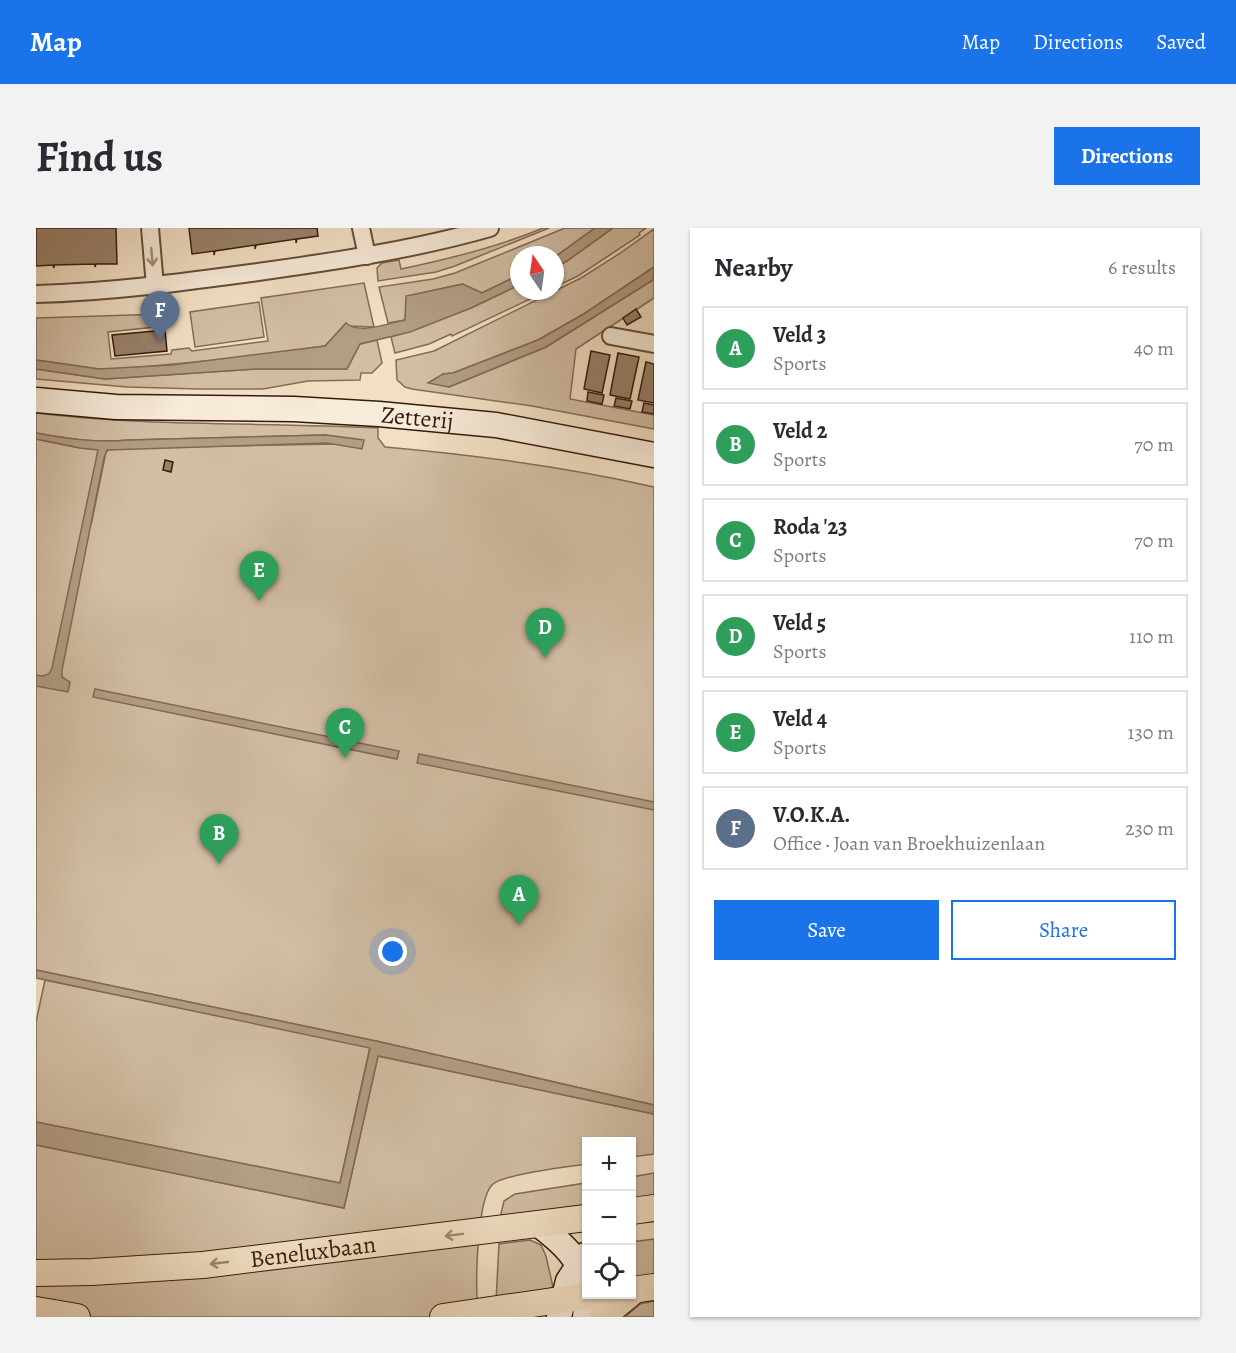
<!DOCTYPE html>
<meta charset="utf-8">
<style>
:root{--surface:#fff;--page:#f2f2f3;--text:#2b2b33;--muted:#7c7c81;--line:#e1e1e2;--accent:#1a73e8}
body{margin:0;font-family:Alegreya,serif;background:var(--page);color:var(--text)}
.controls{position:absolute;right:18px;bottom:18px;display:grid;overflow:hidden;border-radius:0px;box-shadow:0 2px 4px #0004}
.controls button{width:54px;height:54px;display:grid;place-items:center;padding:0;border:0;border-bottom:2px solid var(--line);background:var(--surface);color:var(--text);font:30px sans-serif}
.compass{position:absolute;left:474px;top:18px;width:54px;height:54px;border-radius:50%;background:var(--surface);box-shadow:0 2px 4px #0004;rotate:347deg}
.you{position:absolute;left:357px;top:724px;width:21px;height:21px;margin:-15px;border:4px solid #fff;border-radius:50%;background:#1a73e8;box-shadow:0 0 0 9px #1a73e833}
.badge{display:grid;place-items:center;width:39px;height:39px;border-radius:50%;background:var(--accent);color:#fff;font-size:20px;font-weight:700}
.pin{position:absolute;translate:-50% -50px;filter:drop-shadow(0 2px 3px #0008)}
.pin::after{content:'';position:absolute;top:32px;width:21px;height:18px;background:inherit;clip-path:polygon(0 0,100% 0,50% 100%)}
.list{margin:0;padding:0;list-style:none}
h2{display:flex;justify-content:space-between;align-items:center;height:78px;margin:0;padding:0 24px;font-size:26px}
h2 small{font-size:20px;font-weight:400;color:var(--muted)}
.list li{display:grid;grid-template-columns:39px 1fr auto;gap:18px;align-items:center;box-sizing:border-box;height:84px;margin:0 12px 12px;padding:0 12px;border:2px solid var(--line);border-radius:0px}
.list b{display:block;font-size:22px;white-space:nowrap}
.list p{margin:0;font-size:20px;white-space:nowrap;color:var(--muted)}
.list em{font-size:20px;font-style:normal;color:var(--muted)}
.actions{display:flex;gap:12px;padding:18px 24px}
.actions a{flex:1;padding:14px 0;border:2px solid var(--accent);border-radius:0px;text-align:center;font-size:21px;color:var(--accent)}
.actions .main{background:var(--accent);color:#fff}
.icon{flex:none;width:33px;height:33px;fill:none;stroke:currentColor;stroke-width:2;stroke-linecap:round;stroke-linejoin:round}
.map{position:relative;flex:none;width:618px;height:1089px;overflow:hidden;border-radius:0px}
header{display:flex;align-items:center;gap:36px;box-sizing:border-box;height:84px;padding:0 30px;background:var(--accent);color:#fff}
header strong{font-size:28px}
nav{display:flex;gap:33px;margin-inline-start:auto;font-size:21px}
.intro{display:flex;align-items:center;justify-content:space-between;box-sizing:border-box;height:144px;padding:0 36px}
h1{margin:0;font-size:42px}
.button{padding:15px 27px;border-radius:0px;background:var(--accent);color:#fff;font-size:21px;font-weight:700}
main{display:flex;gap:36px;padding:0 36px}
aside{flex:1;background:var(--surface);border-radius:0px;box-shadow:0 2px 4px #0004}
.map>svg:first-child{display:block}
.green{fill:#d2bea5;stroke:#846c57;stroke-width:1.5}
.water{fill:#b29d85;stroke:#806953;stroke-width:1.5}
.building{fill:#98816b;stroke:#361a09;stroke-width:1.5}
.lines{fill:none;stroke-linecap:round;stroke-linejoin:round}
.street-casing{stroke:#654c38;stroke-width:20}
.secondary-casing{stroke:#361a09;stroke-width:27}
.primary-casing{stroke:#361a09;stroke-width:28}
.street{stroke:#f7ebd9;stroke-width:16}
.secondary{stroke:#f7ebd9;stroke-width:24}
.primary{stroke:#f2e0c5;stroke-width:26}
.oneway{stroke:#a08d7b}
.oneway2{stroke:#9d8770}
.labels{text-anchor:middle;stroke-width:4.5;stroke-linejoin:round;paint-order:stroke}
.street-label{font-size:24px;fill:#361a09;stroke:#f7ebd9}
</style>
<header>
<strong>Map</strong>
<nav><a>Map</a><a>Directions</a><a>Saved</a></nav>
</header>
<div class="intro"><h1>Find us</h1><a class="button">Directions</a></div>
<main>
<div class="map">
<svg width="618" height="1089" viewBox="0 0 618 1089">
<rect width="100%" height="100%" fill="#f2e0c5"/>
<filter id="stains"><feTurbulence type="fractalNoise" baseFrequency=".00333" numOctaves="4"/><feColorMatrix values="0 0 0 0 .2 0 0 0 0 .09 0 0 0 0 .02 0 0 0 .5 -.17"/></filter>
<radialGradient id="worn" r=".72"><stop offset=".6" stop-color="#630" stop-opacity="0"/><stop offset="1" stop-color="#630" stop-opacity=".3"/></radialGradient>
<g class="green">
<path d="M507,0h6l-94,38 -19,6 -58,9 -1,-13 5,-5 17,-3 2,9c48,-10 97,-22 142,-41z"/>
<polygon points="529,0 559,0 519,29 519,27 483,27 483,47 446,65 426,56 371,68 369,92 352,95 343,59 397,51 419,45"/>
<polygon points="577,0 610,0 603,5 604,7 542,48 519,59 519,39 531,33"/>
<polygon points="618,1 618,39 546,87 502,112 417,145 407,146 413,159 510,119 618,51 618,70 540,121 534,171 618,187 618,201 496,178 376,161 369,159 361,152 360,132 398,123 545,50 583,26"/>
<polygon points="328,55 338,99 313,98 310,95 289,118 202,130 84,141 63,141 0,132 0,90 127,86 129,98 72,104 75,131 135,126 136,122 153,120 156,123 232,113 225,70"/>
<polygon points="483,57 483,63 511,63 416,108 415,106 393,116 359,125 355,109 435,80"/>
<polygon points="223,74 228,109 159,119 154,84"/>
<polygon points="341,112 346,135 336,145 325,145 324,152 272,153 227,161 163,161 91,159 0,151 0,141 69,151 221,141 311,141 324,116"/>
<path d="M0,185c114,14 228,9 342,15v10l7,9c91,8 180,20 269,40v618l-278,-64 -340,-71v-531l44,9 18,1 -7,76 15,-73 5,-4 225,-4 -10,-9 -197,5c-33,3 -61,-1 -93,-7z"/>
<polygon points="9,752 334,819 304,955 0,894 0,794"/>
<path d="M342,828l276,58v40l-22,3v-15h-46v22c-17,3 -84,10 -94,21 -15,16 -16,91 -15,114 1,6 3,12 5,18h-446v-172l308,63z"/>
<polygon points="618,945 618,968 596,971 596,949"/>
<polygon points="550,955 550,977 464,990 468,973 479,966"/>
<polygon points="618,1011 618,1048 596,1051 596,1014"/>
<polygon points="494,1012 505,1017 510,1028 517,1059 508,1064 460,1073 463,1016"/>
<polygon points="618,1073 618,1089 589,1089 604,1076"/>
</g>
<g class="water">
<polygon points="559,0 577,0 531,33 519,39 519,29"/>
<polygon points="618,39 617,52 510,119 413,159 392,155 407,146 417,145 502,112 546,87"/>
<path d="M483,47v10l-48,23 -61,24 -50,12 -13,25h-90l-152,10 -69,-10v-9l63,9 73,-4 153,-19 21,-23c13,12 43,0 59,-3l1,-24 57,-12 19,9z"/>
<path d="M0,205c32,6 60,10 93,7l197,-5 38,5 -2,9 -35,-6 -220,7 -3,8 -42,212v7l8,5 -2,10 -32,-6v-11l7,1 6,-2 3,-6 46,-218 -18,-2 -44,-9z"/>
<polygon points="59,461 363,523 361,531 57,469"/>
<polygon points="383,526 618,574 618,582 381,535"/>
<polygon points="0,742 340,813 618,877 618,886 342,828 308,980 0,917 0,894 304,955 334,820 0,750"/>
</g>
<g class="building">
<polygon points="0,0 80,0 81,36 60,36 59,39 59,36 18,37 18,40 17,37 0,38"/>
<polygon points="153,0 281,0 282,8 261,11 260,15 260,11 220,17 219,21 219,17 179,23 178,27 178,23 156,26"/>
<polygon points="600,81 605,89 591,97 587,90"/>
<polygon points="129,102 131,123 79,128 76,107"/>
<polygon points="555,123 574,127 566,165 548,161"/>
<polygon points="582,125 603,129 594,171 574,167"/>
<polygon points="610,134 618,136 618,175 602,172"/>
<polygon points="552,164 568,167 566,176 551,173"/>
<polygon points="580,170 596,173 594,181 578,178"/>
<polygon points="608,175 618,177 618,186 606,184"/>
<polygon points="129,232 137,234 135,244 127,242"/>
</g>
<g class="lines">
<g class="street-casing">
<g id="street">
<polyline points="114,0 119,58"/>
<polyline points="325,0 331,28"/>
<path d="M0,66c75,-2 148,-12 222,-22 78,-11 155,-22 232,-44"/>
<polyline points="575,108 618,116"/>
</g>
</g>
<g class="secondary-casing">
<g id="secondary">
<path id="s1" d="M0,172l80,7 178,2 85,5 117,11 158,30"/>
<path d="M503,997c21,16 42,34 47,61"/>
<polyline points="523,1089 532,1053 549,1027"/>
<polyline points="549,1089 552,1066"/>
</g>
</g>
<g class="primary-casing">
<g id="primary">
<polyline points="596,983 618,980"/>
<path id="s2" d="M0,1045l56,-1 111,-7 383,-47"/>
<polyline points="596,1062 618,1059"/>
<polyline points="0,1082 41,1089"/>
<polyline points="407,1089 565,1066"/>
<polyline points="566,1089 594,1066"/>
</g>
</g>
<use href="#street" class="street"/>
<use href="#secondary" class="secondary"/>
<use href="#primary" class="primary"/>
</g>
<defs><path id="oneway-shaft" d="M-6 0H5M1.5-3L5.5 0L1.5 3" fill="none" stroke-width="1.6" stroke-linecap="round" stroke-linejoin="round" transform="scale(1.5)"/></defs>
<use class="oneway" href="#oneway-shaft" transform="translate(116 29) rotate(85)"/>
<g class="oneway2">
<use href="#oneway-shaft" transform="translate(418 1007) rotate(173)"/>
<use href="#oneway-shaft" transform="translate(183 1035) rotate(174)"/>
</g>
<g class="labels">
<g class="street-label">
<text dy="8" stroke="none"><textPath href="#s1" startOffset="382">Zetterij</textPath></text>
<text dy="8" stroke="none"><textPath href="#s2" startOffset="278">Beneluxbaan</textPath></text>
</g>
</g>
<rect width="100%" height="100%" filter="url(#stains)"/>
<rect width="100%" height="100%" fill="url(#worn)"/>
</svg>
<div class="controls">
<button>+</button>
<button>−</button>
<button><svg class="icon" aria-label="locate" viewBox="0 0 24 24"><circle cx="12" cy="12" r="6"/><path d="M12 2v4M12 18v4M2 12h4M18 12h4"/></svg></button>
</div>
<svg class="compass" viewBox="-18 -18 36 36"><path d="M0-13l5 13h-10z" fill="#e53935"/><path d="M0 13l5-13h-10z" fill="#7c7c81"/></svg>
<div class="you"></div>
<div class="pin badge" style="left:483px;top:697px;background:#2e9e5b">A</div>
<div class="pin badge" style="left:183px;top:636px;background:#2e9e5b">B</div>
<div class="pin badge" style="left:309px;top:530px;background:#2e9e5b">C</div>
<div class="pin badge" style="left:509px;top:430px;background:#2e9e5b">D</div>
<div class="pin badge" style="left:223px;top:373px;background:#2e9e5b">E</div>
<div class="pin badge" style="left:124px;top:113px;background:#5c6f8a">F</div>
</div>
<aside>
<h2>Nearby<small>6 results</small></h2>
<ul class="list">
<li><span class="badge" style="background:#2e9e5b">A</span><div><b>Veld 3</b><p>Sports</p></div><em>40 m</em></li>
<li><span class="badge" style="background:#2e9e5b">B</span><div><b>Veld 2</b><p>Sports</p></div><em>70 m</em></li>
<li><span class="badge" style="background:#2e9e5b">C</span><div><b>Roda '23</b><p>Sports</p></div><em>70 m</em></li>
<li><span class="badge" style="background:#2e9e5b">D</span><div><b>Veld 5</b><p>Sports</p></div><em>110 m</em></li>
<li><span class="badge" style="background:#2e9e5b">E</span><div><b>Veld 4</b><p>Sports</p></div><em>130 m</em></li>
<li><span class="badge" style="background:#5c6f8a">F</span><div><b>V.O.K.A.</b><p>Office · Joan van Broekhuizenlaan</p></div><em>230 m</em></li>
</ul>
<div class="actions"><a class="main">Save</a><a>Share</a></div>
</aside>
</main>
